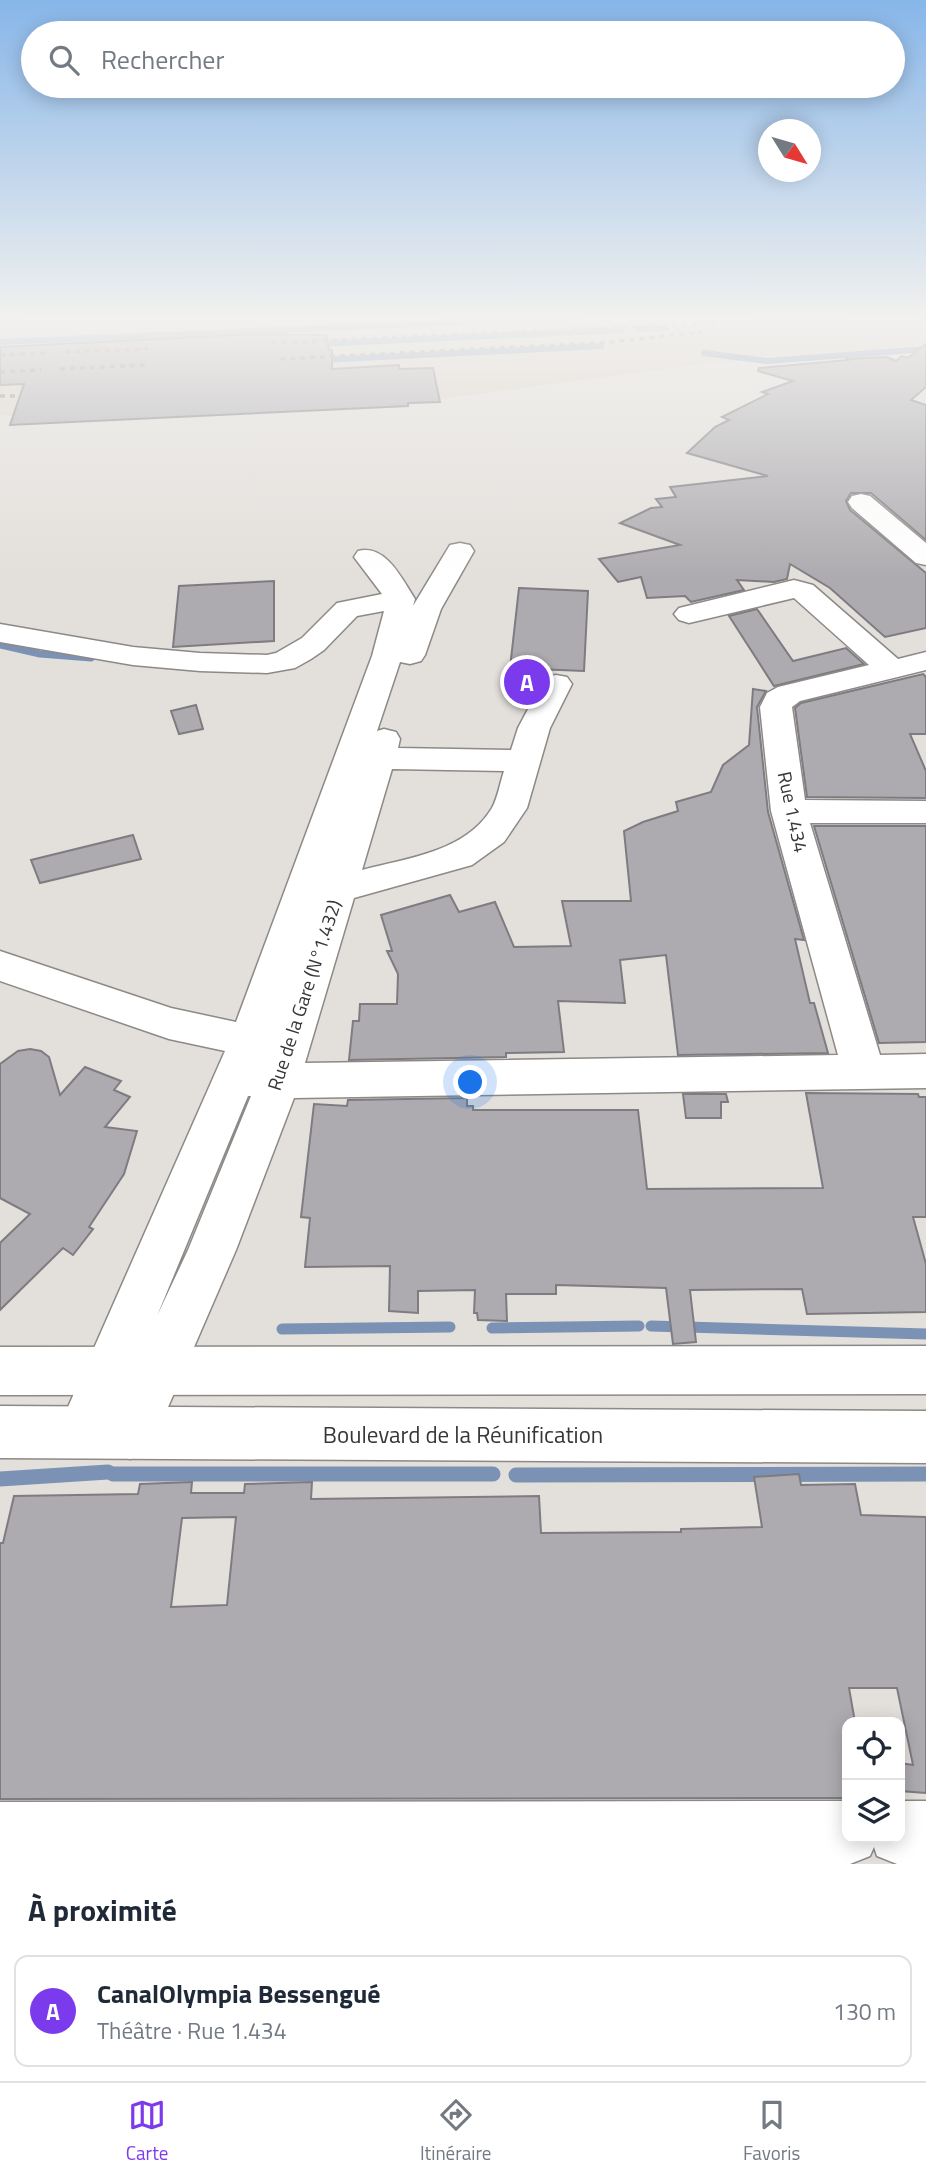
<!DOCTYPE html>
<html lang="fr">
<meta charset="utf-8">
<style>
:root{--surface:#fff;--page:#f2f2f3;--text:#1f2937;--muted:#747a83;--line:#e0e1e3;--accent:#7c3aed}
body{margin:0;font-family:"Titillium Web",sans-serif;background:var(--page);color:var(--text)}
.controls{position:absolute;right:21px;bottom:21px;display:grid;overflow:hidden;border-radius:14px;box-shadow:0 4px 18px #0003}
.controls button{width:63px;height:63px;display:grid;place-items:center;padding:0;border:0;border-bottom:2px solid var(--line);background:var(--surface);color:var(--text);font:35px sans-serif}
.compass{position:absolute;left:758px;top:119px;width:63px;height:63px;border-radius:50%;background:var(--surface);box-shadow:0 4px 18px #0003;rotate:127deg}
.you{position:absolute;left:471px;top:1083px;width:24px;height:24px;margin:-18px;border:5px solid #fff;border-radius:50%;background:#1a73e8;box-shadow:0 0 0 10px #1a73e833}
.badge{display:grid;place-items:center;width:46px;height:46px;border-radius:50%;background:var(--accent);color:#fff;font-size:23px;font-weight:700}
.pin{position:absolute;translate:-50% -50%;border:4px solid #fff;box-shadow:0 2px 7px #0006}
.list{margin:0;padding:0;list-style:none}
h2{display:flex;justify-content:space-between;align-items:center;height:91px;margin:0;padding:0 28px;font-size:30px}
h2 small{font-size:23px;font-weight:400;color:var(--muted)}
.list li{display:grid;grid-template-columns:46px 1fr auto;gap:21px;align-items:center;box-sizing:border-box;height:112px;margin:0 14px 14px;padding:0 14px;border:2px solid var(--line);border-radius:14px}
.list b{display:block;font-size:26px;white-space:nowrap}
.list p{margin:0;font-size:23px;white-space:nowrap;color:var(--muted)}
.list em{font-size:23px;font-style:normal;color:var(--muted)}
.icon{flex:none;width:38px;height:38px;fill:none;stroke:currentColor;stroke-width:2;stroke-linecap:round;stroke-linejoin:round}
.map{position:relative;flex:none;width:926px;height:1864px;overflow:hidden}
.search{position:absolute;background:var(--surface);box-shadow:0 4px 18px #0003;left:21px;right:21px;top:21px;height:77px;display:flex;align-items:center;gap:18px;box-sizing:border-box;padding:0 24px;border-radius:38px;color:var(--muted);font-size:26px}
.sheet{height:217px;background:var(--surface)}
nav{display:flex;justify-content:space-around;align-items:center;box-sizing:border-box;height:98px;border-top:2px solid var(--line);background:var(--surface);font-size:19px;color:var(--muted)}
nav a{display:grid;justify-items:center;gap:4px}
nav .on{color:var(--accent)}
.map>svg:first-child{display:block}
.built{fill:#dbd1c8}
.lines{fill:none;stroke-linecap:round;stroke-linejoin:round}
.stream-far3{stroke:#7b92b5;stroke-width:6}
.stream-far2{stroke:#7b92b5;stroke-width:7}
.stream-far1{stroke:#7b92b5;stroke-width:11}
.stream{stroke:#7b92b5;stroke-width:15}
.building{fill:#adabaf;stroke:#7e7c80;stroke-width:2;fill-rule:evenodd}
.minor-casing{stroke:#8d8986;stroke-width:3}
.major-casing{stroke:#8d8986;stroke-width:3}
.minor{fill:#fff;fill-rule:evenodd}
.major{fill:#fff;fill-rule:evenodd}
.rail{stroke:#8d8a88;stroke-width:3.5;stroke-dasharray:5 5;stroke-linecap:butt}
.labels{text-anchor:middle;stroke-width:6;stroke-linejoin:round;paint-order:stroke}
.street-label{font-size:19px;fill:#393736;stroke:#fff}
.near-street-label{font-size:23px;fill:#393736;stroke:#fff}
</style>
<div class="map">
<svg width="926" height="1864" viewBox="0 0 926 1864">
<rect width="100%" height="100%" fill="#e3dfdb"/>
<polygon class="built" points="0,317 926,317 926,345 696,365 417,402 30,417 0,415"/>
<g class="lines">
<g class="stream-far3">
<polyline points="0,320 23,317"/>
<polyline points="638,329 666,328"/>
<polyline points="0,342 581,317"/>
<polyline points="315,344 622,330"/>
<polyline points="704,353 767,361 926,349"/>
<polyline points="321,360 601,346"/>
</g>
<polyline class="stream-far2" points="0,645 40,654 91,658"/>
<g class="stream-far1">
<polyline points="651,1326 926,1334"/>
<polyline points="492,1328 639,1326"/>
<polyline points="282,1329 450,1327"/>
</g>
<g class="stream">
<polyline points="113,1474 493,1474"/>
<polyline points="516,1475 926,1474"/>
<polyline points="0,1479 108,1472"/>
</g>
</g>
<g class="building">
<polygon points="260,334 326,335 329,350 332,350 332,369 399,365 399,369 433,368 440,402 408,403 408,406 10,425 24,384 0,385 0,347"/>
<polygon points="926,344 926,387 911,400 926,405 926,540 871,493 851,493 846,501 850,510 926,573 926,628 885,637 830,588 790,564 787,579 774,582 737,580 744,590 691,602 685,596 647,598 641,577 618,582 599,559 680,545 620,523 651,508 662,507 656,499 676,497 670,487 768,476 687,453 715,427 729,420 722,417 768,394 762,392 793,381 758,371 759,368 848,360 847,359 887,357 896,361 902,356 908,358"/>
<polygon points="274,581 274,641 173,647 179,586"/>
<polygon points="519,588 588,591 584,671 510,668"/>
<polygon points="757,609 793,661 846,648 864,664 774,686 729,616"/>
<polygon points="923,674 926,677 926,734 910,734 926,771 926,798 807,797 795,708 801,703"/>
<polygon points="753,689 766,691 757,707 768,812 804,940 795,939 810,1003 814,1003 828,1053 678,1055 666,955 620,960 625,1003 558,1001 564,1052 506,1053 506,1057 349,1060 353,1021 359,1021 360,1004 397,1004 398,974 387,951 392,951 381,915 450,895 459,912 495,902 514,947 571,946 562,901 631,901 624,831 643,822 678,811 676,802 711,792 723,765 749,745"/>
<polygon points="196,705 203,729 179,734 171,711"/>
<polygon points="814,826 926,826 926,1042 879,1043"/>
<polygon points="133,835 141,859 40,883 31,860"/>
<polygon points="30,1049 41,1051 49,1057 60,1095 85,1067 121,1081 114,1090 130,1097 105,1127 137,1131 124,1174 89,1227 93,1229 73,1255 63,1248 0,1310 0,1243 30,1214 0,1198 0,1064 18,1051"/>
<polygon points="806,1093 918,1094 919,1097 926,1097 926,1217 913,1217 926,1264 926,1312 807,1314 802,1289 690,1290 696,1342 673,1344 666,1288 556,1285 556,1294 506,1294 507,1321 478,1320 477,1313 474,1313 475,1290 418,1291 418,1313 389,1311 390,1266 305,1267 310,1218 301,1217 314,1104 347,1106 348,1100 467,1098 467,1106 473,1106 473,1110 638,1110 647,1189 823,1188"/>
<polygon points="683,1094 726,1094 728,1102 721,1102 721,1118 686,1118"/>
<path d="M799,1474l2,11 54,-1 6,31 65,2v276l-26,-2v-28l13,2 -16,-77h-48l6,34h-8v76l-847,1v-256h3l11,-47 124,-2 2,-10 52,-2 -1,11h53l1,-9 67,-2 -1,17 228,-3 2,37 140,-1v-3l81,-2 -8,-50zM236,1517l-9,88 -56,2 11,-89z"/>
</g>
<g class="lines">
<g class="minor-casing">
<g id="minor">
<polygon points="610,317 630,317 631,319 628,323 614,323"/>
<polygon points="861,494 870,496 926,543 926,565 916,563 852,508 848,502 852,496"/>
<path d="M460,543l10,2 4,6 -33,58 -16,46 -4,6 -11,3 -10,-2 -23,69 7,-2 12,3 4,7 -2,9 113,2 7,-22 27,-51 11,-2 11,2 5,7 -22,44 -23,80 -23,34 -32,23 -118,33 -49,165 533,-8 -67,-244 -11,-104 7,-14 11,-6 91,-22 -75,-67 -105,25 -10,-3 -5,-6 5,-6 115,-28 19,5 85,74 28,-7v18l-126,31 -8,6 13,93 121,1v22h-116l70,232 46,-1v34l-632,10 -58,152 -87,201 -19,8 -19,-8 -5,-11 -4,10 -19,8 -19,-8 -7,-18 168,-381 -56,-12 -169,-58v-30l171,57 65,14 136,-366 12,-45 -27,5 -33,34 -13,9 -16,9 -28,5 -67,-2 -67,-6 -133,-23v-18l133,23 67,6 67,2 9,-2 26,-15 35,-35 45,-9 -28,-37 4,-6c28,-7 44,28 57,48l-2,7 37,-61zM392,769l112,2c-4,12 -6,26 -12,37 -26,44 -85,50 -130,62zM248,1096h3l-63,154 -31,66z"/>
<polygon points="847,1801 847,1838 900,1838 900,1801 926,1801 926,1864 897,1864 877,1856 874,1847 870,1856 850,1864 0,1864 0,1802"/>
</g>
</g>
<g class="major-casing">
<g id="major">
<polygon points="926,1346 926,1394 0,1395 0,1347"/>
<polygon points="0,1406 926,1411 926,1463 0,1458"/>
</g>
</g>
<use href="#minor" class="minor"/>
<use href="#major" class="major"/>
<g class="rail">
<polyline points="272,343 851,317"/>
<polyline points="65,352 148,349"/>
<polyline points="0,355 49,353"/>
<polyline points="280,359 601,343 702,332"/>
<polyline points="60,369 147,365"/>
<polyline points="0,372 41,370"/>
<polyline points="0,396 20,396"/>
</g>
</g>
<linearGradient id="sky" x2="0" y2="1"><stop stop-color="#87b6e9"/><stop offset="0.55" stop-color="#f2f1ef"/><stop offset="1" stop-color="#f2f1ef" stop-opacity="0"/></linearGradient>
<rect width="926" height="578" fill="url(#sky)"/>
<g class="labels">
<g class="street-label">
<text transform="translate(793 812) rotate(78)" y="7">Rue 1.434</text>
<text transform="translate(304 995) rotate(-72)" y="7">Rue de la Gare (N°1.432)</text>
</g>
<g class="near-street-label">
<text x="463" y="1443">Boulevard de la Réunification</text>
</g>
</g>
</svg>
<div class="controls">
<button><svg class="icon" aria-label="locate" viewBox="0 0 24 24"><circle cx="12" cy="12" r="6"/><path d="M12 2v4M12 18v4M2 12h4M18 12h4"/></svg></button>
<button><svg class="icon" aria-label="layers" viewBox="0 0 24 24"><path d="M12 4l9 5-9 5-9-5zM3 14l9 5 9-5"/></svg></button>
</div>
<svg class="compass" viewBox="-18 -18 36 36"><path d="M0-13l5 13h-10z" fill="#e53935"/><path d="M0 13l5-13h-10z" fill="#747a83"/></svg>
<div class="you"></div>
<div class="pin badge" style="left:527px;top:682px">A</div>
<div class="search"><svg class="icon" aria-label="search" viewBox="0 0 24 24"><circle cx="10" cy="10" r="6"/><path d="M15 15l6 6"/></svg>Rechercher</div>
</div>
<section class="sheet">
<h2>À proximité<small></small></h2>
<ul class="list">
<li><span class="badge">A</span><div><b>CanalOlympia Bessengué</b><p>Théâtre · Rue 1.434</p></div><em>130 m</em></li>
</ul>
</section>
<nav>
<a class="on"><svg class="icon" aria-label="map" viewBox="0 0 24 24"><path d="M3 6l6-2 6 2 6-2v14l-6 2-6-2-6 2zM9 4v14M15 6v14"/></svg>Carte</a>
<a><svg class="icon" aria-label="directions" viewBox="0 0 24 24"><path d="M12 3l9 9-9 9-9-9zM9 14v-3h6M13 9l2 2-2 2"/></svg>Itinéraire</a>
<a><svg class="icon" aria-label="saved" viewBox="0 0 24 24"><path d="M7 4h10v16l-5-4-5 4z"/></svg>Favoris</a>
</nav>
